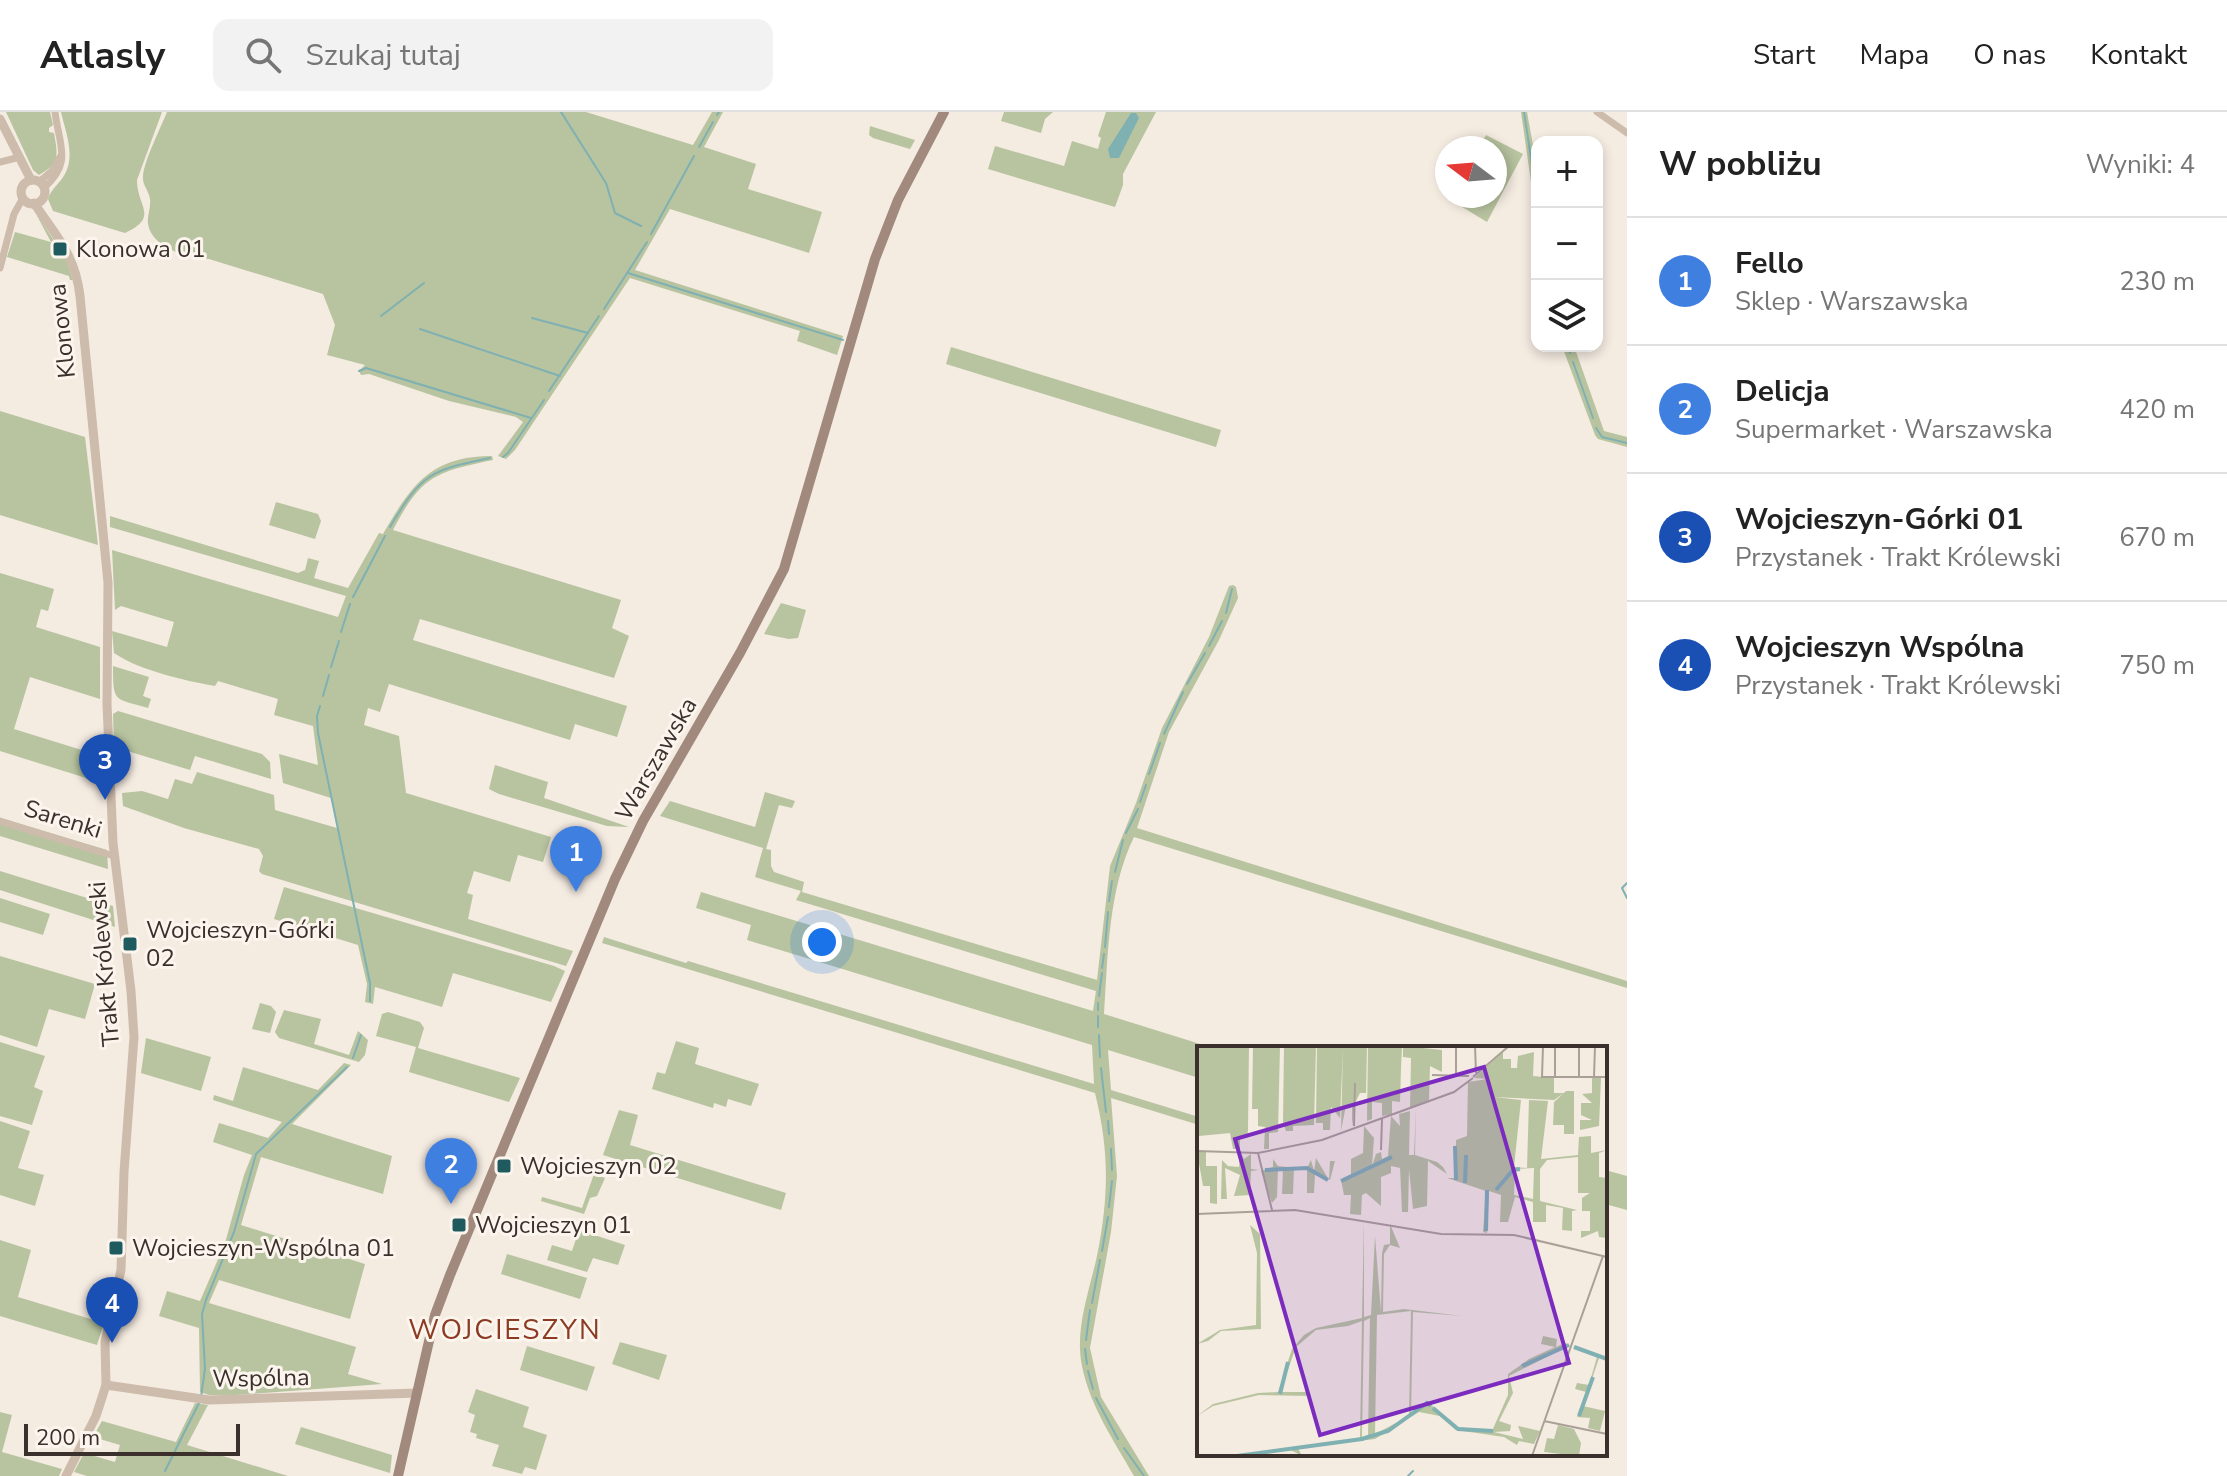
<!DOCTYPE html>
<html lang="pl">
<meta charset="utf-8">
<style>
:root{--surface:#fff;--page:#f2f2f2;--text:#222;--muted:#767676;--line:#e0e0e0;--accent:#7c3aed}
body{margin:0;font-family:"Nunito Sans",sans-serif;background:var(--page);color:var(--text)}
.controls{position:absolute;right:24px;top:24px;display:grid;overflow:hidden;border-radius:16px;box-shadow:0 4px 12px #0003}
.controls button{width:72px;height:72px;display:grid;place-items:center;padding:0;border:0;border-bottom:2px solid var(--line);background:var(--surface);color:var(--text);font:40px sans-serif}
.compass{position:absolute;left:1435px;top:24px;width:72px;height:72px;border-radius:50%;background:var(--surface);box-shadow:0 4px 12px #0003;rotate:286deg}
.scale{position:absolute;left:24px;bottom:20px;width:216px;box-sizing:border-box;padding-left:8px;border:4px solid #3b302b;border-top:0;font-size:22px;line-height:28px;white-space:nowrap;color:#3b302b;-webkit-text-stroke:6px #fbf5ee;paint-order:stroke}
.you{position:absolute;left:822px;top:830px;width:28px;height:28px;margin:-20px;border:6px solid #fff;border-radius:50%;background:#1a73e8;box-shadow:0 0 0 12px #1a73e833}
.badge{display:grid;place-items:center;width:52px;height:52px;border-radius:50%;background:var(--accent);color:#fff;font-size:26px;font-weight:700}
.pin{position:absolute;translate:-50% -66px;filter:drop-shadow(0 2px 4px #0008)}
.pin::after{content:'';position:absolute;top:42px;width:28px;height:24px;background:inherit;clip-path:polygon(0 0,100% 0,50% 100%)}
.list{margin:0;padding:0;list-style:none}
h2{display:flex;justify-content:space-between;align-items:center;height:104px;margin:0;padding:0 32px;font-size:34px}
h2 small{font-size:26px;font-weight:400;color:var(--muted)}
.list li{display:grid;grid-template-columns:52px 1fr auto;gap:24px;align-items:center;box-sizing:border-box;height:128px;padding:0 32px;border-top:2px solid var(--line)}
.list b{display:block;font-size:30px;white-space:nowrap}
.list p{margin:0;font-size:26px;white-space:nowrap;color:var(--muted)}
.list em{font-size:26px;font-style:normal;color:var(--muted)}
.icon{flex:none;width:44px;height:44px;fill:none;stroke:currentColor;stroke-width:2;stroke-linecap:round;stroke-linejoin:round}
.map{position:relative;flex:none;width:1627px;height:1364px;overflow:hidden}
header{display:flex;align-items:center;gap:48px;box-sizing:border-box;height:112px;padding:0 40px;background:var(--surface);border-bottom:2px solid var(--line)}
header strong{font-size:38px}
nav{display:flex;gap:44px;margin-inline-start:auto;font-size:28px}
.search{width:560px;height:72px;background:var(--page);display:flex;align-items:center;gap:20px;box-sizing:border-box;padding:0 28px;border-radius:16px;color:var(--muted);font-size:30px}
main{display:flex}
aside{flex:1;background:var(--surface)}
.map>svg:first-child{display:block}
.green{fill:#b8c4a0}
.water{fill:#7fb0b2}
.lines{fill:none;stroke-linecap:round;stroke-linejoin:round}
.stream{stroke:#7fb0b2;stroke-width:2}
.minor{stroke:#cdbbac;stroke-width:7}
.tertiary{stroke:#cdbbac;stroke-width:9}
.secondary{stroke:#a18a7d;stroke-width:10}
.poi-dot{fill:#1f5a5e;stroke:#fbf5ee;stroke-width:3}
.labels{text-anchor:middle;stroke-width:6;stroke-linejoin:round;paint-order:stroke}
.poi-label{font-size:24px;fill:#3b302b;stroke:#fbf5ee;text-anchor:start}
.street-label{font-size:24px;fill:#3b302b;stroke:#fbf5ee}
.quarter-label{font-size:28px;letter-spacing:2px;fill:#8c3b22;stroke:#fbf5ee}
.inset-river{fill:none;stroke:#7fb0b2;stroke-width:4}
.inset-road{fill:none;stroke:#aaa098;stroke-width:2}
.view{fill:#7b2cbf;fill-opacity:0.15;stroke:#7b2cbf;stroke-width:4}
.inset-edge{fill:none;stroke:#3b302b;stroke-width:4}
</style>
<header>
<strong>Atlasly</strong>
<div class="search"><svg class="icon" aria-label="search" viewBox="0 0 24 24"><circle cx="10" cy="10" r="6"/><path d="M15 15l6 6"/></svg>Szukaj tutaj</div>
<nav><a>Start</a><a>Mapa</a><a>O nas</a><a>Kontakt</a></nav>
</header>
<main>
<div class="map">
<svg width="1627" height="1364" viewBox="0 0 1627 1364">
<rect width="100%" height="100%" fill="#f4ebe1"/>
<g class="green">
<path d="M6,0h44l3,13 -4,3v4l5,1c4,23 6,30 -15,42l-6,-5z"/>
<path d="M61,0h101l-25,68c0,27 23,37 -12,53l-72,-22 -5,-12c4,-12 13,-16 18,-27 9,-18 -1,-42 -5,-60z"/>
<path d="M167,0h419l107,33 19,-33h11l-19,35 52,17 -8,25 74,23 -13,41 -139,-44 -35,61 208,66 -6,19 -40,-14 3,-10 -170,-53 -115,172 -9,9 -8,-3 25,-34 -7,-5 -67,-16 -80,-27 -8,1 -2,-4 6,-6 -38,-10 8,-30 -12,-31 -114,-35c-20,0 -57,-11 -61,-35 -1,-8 3,-16 2,-25 -1,-8 -8,-14 -7,-23 1,-15 18,-49 24,-64z"/>
<polygon points="1004,0 1053,0 1045,7 1041,21 1001,9"/>
<polygon points="1106,0 1156,0 1123,62 1123,73 1115,95 988,57 995,34 1064,54 1072,29 1098,37 1101,26 1098,24"/>
<polygon points="1521,0 1527,0 1537,55 1537,112"/>
<polygon points="870,14 915,28 910,37 873,26 869,23"/>
<polygon points="1486,23 1523,42 1487,110 1449,87 1451,84 1495,84 1495,36 1479,36"/>
<polygon points="34,98 66,147 73,168 70,168 69,164 7,145 15,120 51,130"/>
<polygon points="1562,234 1574,234 1604,319 1627,325 1627,335 1598,327 1595,323"/>
<polygon points="951,235 1221,318 1216,335 946,252"/>
<polygon points="0,299 85,325 98,433 0,403"/>
<path d="M492,344l1,4c-58,12 -72,16 -100,70l228,70 -9,28 17,8 -15,42 -194,-59 -7,21 214,66 -10,31 -42,-13 -5,16 -181,-56 -9,28 -12,-4 -4,17 35,11 7,57 145,44 -8,25 -25,-7 -8,27 -36,-11 -7,22 6,2 -5,24 105,32 -7,15 -304,-92 -3,-3 4,-15 -4,-7 -75,-21 -61,-22 -1,-13 20,-2 26,8 7,-20 17,5 5,-12 77,23 1,15 62,18 -6,-30 -48,-15 -4,-29 39,11 -5,-39 -39,-11 4,-16 -60,-18 -3,5c-29,-5 -77,-16 -101,-33l-2,-22 55,16 7,-25 -53,-16 -6,4 -3,-60 226,67 8,-21 -236,-69v-11l188,57 7,-3 3,-12 11,3 -5,17 34,10 31,-55 4,1c28,-48 47,-78 109,-78z"/>
<polygon points="276,390 318,402 321,409 315,427 269,413"/>
<polygon points="0,461 54,477 48,499 41,497 36,515 100,535 100,587 30,565 14,617 101,644 102,671 0,639"/>
<path d="M1233,473l3,2 2,11 -19,42 -50,92 -32,96 490,153v7l-493,-151c-26,53 -26,119 -30,177l109,34h-14v30l-91,-28 3,40 88,27v8l-88,-27 6,78 -6,56 -21,116 11,49 48,79h-15c-20,-35 -44,-70 -52,-110 -8,-38 9,-79 16,-115 11,-58 11,-101 -3,-158l-493,-150 2,-6 82,26 2,-2 406,123 -2,-39 -345,-105 4,-15 -55,-17 5,-16 392,119 3,-20 -300,-91 5,-9 -46,-14 8,-29 -103,-32 10,-15 85,26 10,-35 30,9 -3,7 -13,-3 -13,44 5,1v16l3,6 30,10 -2,10 295,88 13,-114 26,-63 26,-75 47,-91 20,-51z"/>
<polygon points="781,491 806,498 798,526 789,527 764,522"/>
<path d="M113,554l36,11 -6,19 8,3 -3,9c-34,-10 -35,-5 -35,-42z"/>
<polygon points="118,599 262,642 270,650 271,667 195,644 190,658 114,635 113,602"/>
<polygon points="495,653 548,670 544,686 629,715 607,714 499,682 489,677"/>
<polygon points="0,706 107,738 108,757 0,724"/>
<polygon points="0,759 113,794 115,815 0,778"/>
<polygon points="284,775 554,854 565,859 551,890 453,861 442,895 375,875 373,892 365,890 367,872 358,833 274,807"/>
<polygon points="0,786 50,802 43,823 0,810"/>
<polygon points="0,844 95,872 85,907 49,897 37,935 0,923"/>
<polygon points="260,891 271,894 276,900 270,921 252,917"/>
<polygon points="284,898 321,907 314,932 349,943 358,919 368,928 365,943 359,950 279,926 275,920"/>
<polygon points="388,900 420,910 424,916 418,936 520,966 509,990 409,960 416,935 376,924 382,902"/>
<polygon points="146,926 211,945 201,979 141,961"/>
<polygon points="676,929 699,936 695,952 759,972 751,994 728,987 726,995 714,991 713,996 652,977 657,960 665,962"/>
<polygon points="0,930 45,944 34,975 43,979 32,1013 0,1004"/>
<polygon points="344,951 351,953 292,1012 392,1044 383,1082 261,1045 241,1113 365,1152 350,1207 219,1168 209,1191 356,1235 348,1262 382,1272 236,1283 209,1283 200,1280 199,1216 159,1204 167,1179 200,1189 225,1131 244,1063 252,1043 213,1030 219,1011 268,1026 282,1010 213,988 214,983 233,989 243,955 318,978"/>
<polygon points="619,998 638,1003 630,1033 786,1081 781,1098 603,1043"/>
<polygon points="0,1009 30,1019 18,1056 44,1063 35,1094 0,1083"/>
<polygon points="1605,1058 1627,1064 1627,1098 1605,1092"/>
<polygon points="594,1062 605,1066 597,1084 590,1086 584,1102 541,1089 542,1085 582,1096"/>
<polygon points="579,1118 625,1133 618,1153 593,1146 587,1160 547,1148 552,1133 572,1139"/>
<polygon points="0,1128 31,1138 18,1185 104,1211 97,1233 0,1204"/>
<polygon points="507,1142 587,1166 580,1187 501,1162"/>
<polygon points="620,1230 667,1243 659,1268 612,1252"/>
<polygon points="527,1234 595,1255 587,1279 520,1258"/>
<polygon points="476,1277 529,1295 523,1315 547,1323 536,1358 525,1355 522,1362 492,1354 499,1333 476,1326 477,1322 470,1320 475,1303 468,1300"/>
<polygon points="195,1291 208,1293 187,1333 288,1364 87,1364 74,1360 84,1341 115,1350 120,1333 93,1325 102,1309 176,1330"/>
<polygon points="0,1300 12,1303 2,1340 62,1357 59,1364 0,1364"/>
<polygon points="301,1315 392,1343 390,1361 295,1332"/>
</g>
<polygon class="water" points="1131,1 1136,1 1139,6 1119,46 1110,46 1108,37"/>
<g class="lines">
<g class="stream">
<polyline points="561,0 606,71 615,101 641,114"/>
<polyline points="1524,0 1537,85"/>
<polyline points="717,3 719,0"/>
<polyline points="699,35 713,10"/>
<polyline points="651,122 694,44"/>
<polyline points="628,161 843,228"/>
<polyline points="604,197 647,130"/>
<polyline points="381,204 424,171"/>
<polyline points="532,206 588,221"/>
<polyline points="420,217 560,264"/>
<polyline points="1568,234 1570,241"/>
<polyline points="1573,250 1593,306"/>
<polyline points="359,259 366,256 531,306"/>
<polyline points="549,279 599,204"/>
<polyline points="1596,316 1602,325 1627,331"/>
<polyline points="503,345 508,341 544,288"/>
<path d="M390,415c32,-54 41,-57 100,-69"/>
<polyline points="353,485 385,424"/>
<polyline points="1226,501 1232,477"/>
<polyline points="341,520 350,492"/>
<polyline points="1209,534 1222,509"/>
<polyline points="331,555 339,529"/>
<polyline points="1187,572 1205,541"/>
<polyline points="323,584 329,563"/>
<polyline points="320,594 317,604 318,621 370,871 370,889"/>
<polyline points="1164,622 1183,580"/>
<polyline points="1149,662 1160,631"/>
<polyline points="1140,690 1146,673"/>
<polyline points="1126,721 1138,697"/>
<polyline points="1115,760 1123,728"/>
<polyline points="1627,771 1622,776 1627,786"/>
<polyline points="1109,789 1112,769"/>
<polyline points="1105,835 1108,800"/>
<polyline points="1102,856 1104,842"/>
<polyline points="1099,884 1102,861"/>
<polyline points="1098,898 1098,891"/>
<polyline points="1098,915 1098,904"/>
<polyline points="1099,923 1100,945"/>
<polyline points="353,946 361,923"/>
<polyline points="1101,956 1106,1000"/>
<polyline points="1108,1009 1109,1022"/>
<polyline points="1111,1037 1112,1058"/>
<polyline points="1109,1095 1112,1069"/>
<polyline points="1102,1139 1108,1105"/>
<polyline points="1092,1191 1100,1148"/>
<polyline points="1086,1228 1090,1198"/>
<polyline points="1085,1237 1087,1252"/>
<polyline points="1088,1259 1093,1277"/>
<polyline points="201,1285 205,1257 202,1202 206,1188 234,1120 256,1042 347,955"/>
<polyline points="1096,1286 1118,1327"/>
<polyline points="1124,1336 1144,1364"/>
<polyline points="165,1359 199,1291"/>
<polyline points="1408,1364 1413,1359"/>
</g>
<g class="minor">
<polyline points="1597,0 1627,21"/>
<polyline points="0,50 16,46"/>
<polyline points="39,70 52,59 60,45"/>
<path d="M44,76c29,-26 15,-42 11,-76"/>
<polyline points="0,156 14,102 23,86"/>
<polyline points="0,709 114,744"/>
</g>
<g class="tertiary">
<polyline points="0,7 31,68"/>
<circle cx="33" cy="80" r="12"/>
<path d="M34,91c22,33 41,51 46,93l28,287 -1,121 6,139 18,148 3,46 -10,135 -3,98 -16,72 1,43 -10,31 -30,60"/>
<polyline points="106,1273 209,1288 417,1281"/>
</g>
<polyline class="secondary" points="398,1364 435,1203 450,1163 615,767 643,709 740,541 784,457 875,147 898,88 944,0"/>
</g>
<g class="poi-dot">
<rect x="52" y="129" width="16" height="16" rx="4"/>
<rect x="122" y="824" width="16" height="16" rx="4"/>
<rect x="496" y="1046" width="16" height="16" rx="4"/>
<rect x="451" y="1105" width="16" height="16" rx="4"/>
<rect x="108" y="1128" width="16" height="16" rx="4"/>
</g>
<g class="labels">
<g class="poi-label">
<text x="76" y="145">Klonowa 01</text>
<text x="146" y="826">Wojcieszyn-Górki<tspan x="146" dy="28">02</tspan></text>
<text x="520" y="1062">Wojcieszyn 02</text>
<text x="475" y="1121">Wojcieszyn 01</text>
<text x="132" y="1144">Wojcieszyn-Wspólna 01</text>
</g>
<g class="street-label">
<text transform="translate(62 219) rotate(-96)" y="8">Klonowa</text>
<text transform="translate(656 647) rotate(-60)" y="8">Warszawska</text>
<text transform="translate(63 707) rotate(17)" y="8">Sarenki</text>
<text transform="translate(104 852) rotate(-95)" y="8">Trakt Królewski</text>
<text transform="translate(261 1266) rotate(-1)" y="8">Wspólna</text>
</g>
<g class="quarter-label">
<text x="505" y="1227">WOJCIESZYN</text>
</g>
</g>
<g transform="translate(1197 934)">
<rect width="410" height="410" fill="#f4ebe1"/>
<path d="M0,0h52l-1,84 -1,8h-7v11h-7l-3,-16 -31,3zM56,0h27l-2,86 -9,1v16h-5l1,-22 -7,-1v-17h-6zM87,0h32l-2,79 -21,1v5h-7l-3,-9zM120,0h50l-1,47h-6l-5,10 -3,24v-22h-6l-5,26 2,-83 -3,70 -9,-11 -1,23h-7v-7h-7zM171,0h34l-1,22 -1,34 -8,-1v13l-10,2v-13l-10,-1v17l-5,2zM206,0l39,4v22l-12,-6 -1,34 -19,8 1,-50 -8,-1zM306,6v7h8v9h6l1,-12 16,-4 -1,24 21,2v15h10l-10,7 -60,-3 27,3 -7,67 13,1 2,-68 19,1 -7,58 37,-4 1,-18 12,-1v17l16,-3 -8,3v24l8,1 -1,60 -7,-1 -1,-6 -17,7v-7h9v-20h-8v-13l8,-5h-12v-36l-31,3 -7,9v32l37,9 -5,1v20l-10,-1 1,-22 -17,-3v17h-13v-20l-18,-5 -7,25h-8l1,-27 -12,-4 -2,42 -4,-1 3,-41 -39,-13h8l1,-38 11,-4 1,-54 19,-3 -13,-1zM337,122l-1,31 -19,-4 1,-26zM395,32h9l-2,48 -19,4v-10h12l-11,-5v-12h11l-10,-9 10,-1zM369,45h8v43h-10v-9h-11l1,-23zM219,63l-1,46 22,7 6,5 4,7 -19,-13 -1,45 -14,3 -4,-39 -1,42h-6l-2,-44 -9,-2v7l-10,4v29l-15,-13 -4,2 -1,20 -11,-1 1,-19h-7l-3,-15 10,-4v-17l12,-6 1,-27 10,12 -2,28 4,-12 5,-2 1,7 6,-3 3,-40 9,10 -1,-12 11,-3 -1,44h5zM0,106h9v14h11v38l-7,-1v-17h-7zM43,106l4,7 7,-5v15l8,1 -8,1 -1,24 -16,1 6,-21 -15,-7 2,31h-6l1,-39 6,6 11,1zM119,112l13,22 1,-19h5l-5,19 5,2 -20,-8 -1,19h-7v-23l-13,-1 -1,25h-11l1,-25 -5,-1 -1,29 -5,6 -11,-32 12,-4v-8l5,7 17,2h12l4,-8 3,11zM167,174v97l7,-2 4,-79 6,76 1,-59 2,-8 6,-1v-20l10,24 -10,-3 -6,9 -1,58 21,-3 58,7 -49,-4 -2,103 17,-13 29,25 35,4 16,-36v-21l21,-15 26,-12 -14,-3 2,-8 14,3 -1,8 9,-4 5,2 -61,31 4,17 -14,28 12,4 -1,6 -16,1 29,7 -5,-13 22,5 -6,13 -15,-3 -2,4 -13,-8 -48,-7 -16,-14 -21,-4 -44,27 -77,9 4,8 -13,-7 -53,7 124,-18 2,-117 -14,5 -32,4 -20,17 -16,45h27l4,4 -52,-1 -46,11 -16,10 16,-12 45,-11 20,-1 14,-43 12,-14 12,-7 46,-10zM214,265l-2,105 -34,18 2,-119zM173,272l-2,117 -6,2 2,-116zM53,179l10,9 1,95 -40,2 -13,10 -11,3 23,-14 36,-5 1,-72zM375,301l35,11h-8l-16,48 22,5 -5,20 -12,-3 2,-10 -13,-1 9,-25 -11,-3 2,-6 12,2 8,-28zM361,379l16,4 7,14 -2,13 -35,-4 3,-14 7,1z" fill="#b8c4a0" fill-rule="evenodd"/>
<path class="inset-river" d="M258,100l1,34M68,124l42,-2 21,12M144,135l51,-24M268,137l1,-28M299,144l17,-20 7,-1M289,185l1,-41M377,301l33,12M325,320l47,-21M83,348l8,-32M236,362l25,21 35,2M382,370l14,-39M40,410l125,-17 26,-8 39,-28 4,3"/>
<path class="inset-road" d="M278,0l1,27M346,0l-1,31h65M235,29l37,1M259,30v-30M276,31l36,-31M358,31v-31M382,31v-31M397,31l1,-31M157,80l1,-43M184,104l1,-32M0,105l61,2 64,-13 132,-48 19,-14M61,107l14,57M0,168l98,-4 146,24 73,1 93,22M347,375l63,13M335,410l71,-200"/>
<path class="view" d="M287,21l85,296 -249,72 -85,-296z"/>
<rect width="410" height="410" class="inset-edge"/>
</g>
</svg>
<div class="controls">
<button>+</button>
<button>−</button>
<button><svg class="icon" aria-label="layers" viewBox="0 0 24 24"><path d="M12 4l9 5-9 5-9-5zM3 14l9 5 9-5"/></svg></button>
</div>
<svg class="compass" viewBox="-18 -18 36 36"><path d="M0-13l5 13h-10z" fill="#e53935"/><path d="M0 13l5-13h-10z" fill="#767676"/></svg>
<div class="scale">200 m</div>
<div class="you"></div>
<div class="pin badge" style="left:576px;top:780px;background:#3f7fe0">1</div>
<div class="pin badge" style="left:451px;top:1092px;background:#3f7fe0">2</div>
<div class="pin badge" style="left:105px;top:688px;background:#1a4fb4">3</div>
<div class="pin badge" style="left:112px;top:1231px;background:#1a4fb4">4</div>
</div>
<aside>
<h2>W pobliżu<small>Wyniki: 4</small></h2>
<ul class="list">
<li><span class="badge" style="background:#3f7fe0">1</span><div><b>Fello</b><p>Sklep · Warszawska</p></div><em>230 m</em></li>
<li><span class="badge" style="background:#3f7fe0">2</span><div><b>Delicja</b><p>Supermarket · Warszawska</p></div><em>420 m</em></li>
<li><span class="badge" style="background:#1a4fb4">3</span><div><b>Wojcieszyn-Górki 01</b><p>Przystanek · Trakt Królewski</p></div><em>670 m</em></li>
<li><span class="badge" style="background:#1a4fb4">4</span><div><b>Wojcieszyn Wspólna</b><p>Przystanek · Trakt Królewski</p></div><em>750 m</em></li>
</ul>
</aside>
</main>
